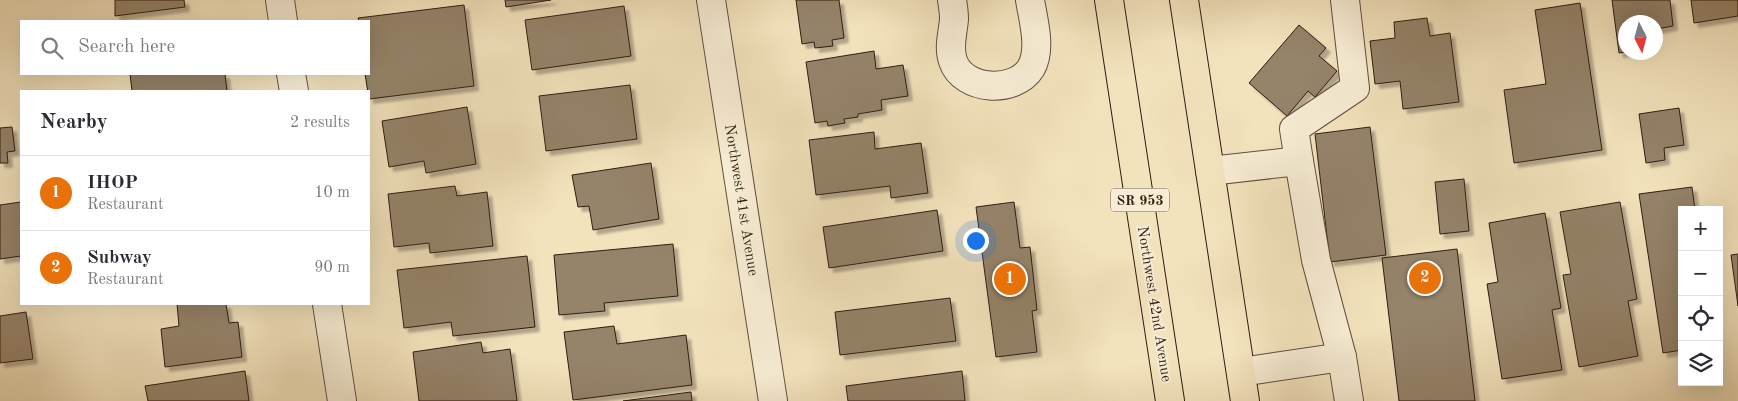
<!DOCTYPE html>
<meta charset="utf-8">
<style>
:root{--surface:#fff;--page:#f2f2f3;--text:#2b2b33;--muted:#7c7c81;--line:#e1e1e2;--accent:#8f2418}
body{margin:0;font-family:"Old Standard TT",serif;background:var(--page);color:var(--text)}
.controls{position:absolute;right:15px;bottom:15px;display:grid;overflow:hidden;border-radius:0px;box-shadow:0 5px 20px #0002}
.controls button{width:45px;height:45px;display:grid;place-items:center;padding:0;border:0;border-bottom:1px solid var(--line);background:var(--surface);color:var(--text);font:25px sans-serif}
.compass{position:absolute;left:1618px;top:15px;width:45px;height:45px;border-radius:50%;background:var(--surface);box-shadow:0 5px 20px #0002;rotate:174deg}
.you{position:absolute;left:975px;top:240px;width:18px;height:18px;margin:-12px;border:4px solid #fff;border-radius:50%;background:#1a73e8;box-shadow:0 0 0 8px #1a73e833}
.badge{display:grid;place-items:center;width:32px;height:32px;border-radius:50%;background:var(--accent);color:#fff;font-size:16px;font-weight:700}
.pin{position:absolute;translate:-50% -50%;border:2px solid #fff;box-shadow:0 1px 5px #0006}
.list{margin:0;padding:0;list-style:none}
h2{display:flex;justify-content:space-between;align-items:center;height:65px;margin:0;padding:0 20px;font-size:21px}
h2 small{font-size:16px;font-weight:400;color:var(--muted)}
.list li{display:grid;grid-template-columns:32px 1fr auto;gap:15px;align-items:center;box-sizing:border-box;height:75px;padding:0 20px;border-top:1px solid var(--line)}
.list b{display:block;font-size:19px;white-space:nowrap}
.list p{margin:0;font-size:16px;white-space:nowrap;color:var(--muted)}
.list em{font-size:16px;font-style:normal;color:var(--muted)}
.icon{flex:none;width:28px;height:28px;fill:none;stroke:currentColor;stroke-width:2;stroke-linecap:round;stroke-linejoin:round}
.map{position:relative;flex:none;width:1738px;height:401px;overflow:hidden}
.search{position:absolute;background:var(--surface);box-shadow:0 5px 20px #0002;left:20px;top:20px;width:350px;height:55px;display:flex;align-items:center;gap:12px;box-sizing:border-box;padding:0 18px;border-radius:0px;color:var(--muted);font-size:19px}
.panel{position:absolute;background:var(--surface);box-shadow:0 5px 20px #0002;left:20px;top:90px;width:350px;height:215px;border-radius:0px}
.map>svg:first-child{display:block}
.building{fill:#95836b;stroke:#301c12;filter:url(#shadow)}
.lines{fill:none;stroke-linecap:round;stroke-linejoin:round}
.minor-casing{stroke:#614e3d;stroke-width:30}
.major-casing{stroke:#301c12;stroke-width:30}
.minor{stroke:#f7edd4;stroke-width:28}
.major{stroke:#f3e3bd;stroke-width:28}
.labels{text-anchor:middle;stroke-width:4;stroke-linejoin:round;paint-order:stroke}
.shield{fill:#f7edd4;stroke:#6c5b4c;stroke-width:1}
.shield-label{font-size:14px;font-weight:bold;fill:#301c12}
.street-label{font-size:15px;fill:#301c12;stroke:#f7edd4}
</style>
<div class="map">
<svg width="1738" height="401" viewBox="0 0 1738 401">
<defs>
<filter id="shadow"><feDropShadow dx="4.5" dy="4.5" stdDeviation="1" flood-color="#0004"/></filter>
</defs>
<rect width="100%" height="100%" fill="#f3e3bd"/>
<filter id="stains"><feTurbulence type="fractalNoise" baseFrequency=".004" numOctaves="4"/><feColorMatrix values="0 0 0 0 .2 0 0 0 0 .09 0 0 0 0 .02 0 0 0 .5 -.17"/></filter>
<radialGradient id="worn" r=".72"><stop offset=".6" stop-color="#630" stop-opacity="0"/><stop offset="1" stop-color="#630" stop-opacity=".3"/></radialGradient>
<g class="building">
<polygon points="115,0 184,0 185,7 115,16"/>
<polygon points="505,0 551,0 506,7"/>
<polygon points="796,0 839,0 844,38 832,40 833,46 815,48 814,42 802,44"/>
<polygon points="1612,0 1670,0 1673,26 1656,29 1656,22 1626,22 1626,52 1619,53"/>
<polygon points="1691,0 1738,0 1738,16 1694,23"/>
<polygon points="1580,3 1602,150 1514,163 1504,90 1546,84 1535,10"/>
<polygon points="464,5 474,86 369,99 365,74 369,74 369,21 359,21 358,18"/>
<polygon points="624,6 631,56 532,70 525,20"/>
<polygon points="1427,18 1430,36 1450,33 1459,102 1403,109 1400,81 1375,84 1370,41 1395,38 1394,22"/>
<polygon points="1299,25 1326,48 1319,56 1337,71 1315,97 1308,91 1287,116 1249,83"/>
<polygon points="874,51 876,69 903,65 908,96 881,100 882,110 858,114 858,117 844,119 845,123 828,126 827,121 815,123 806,62"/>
<polygon points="130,74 225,74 227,91 132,91"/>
<polygon points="630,85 637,139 546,151 539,96"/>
<polygon points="467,107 476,164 426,173 424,161 389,167 382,121"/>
<polygon points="1679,108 1684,145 1664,148 1665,160 1646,163 1639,114"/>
<polygon points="12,127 15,151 7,152 8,163 0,163 0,128"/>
<polygon points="1370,127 1386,255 1330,262 1315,134"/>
<polygon points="874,132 875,149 921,143 928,193 891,198 890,186 816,195 809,140"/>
<polygon points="651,163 659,219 593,230 589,206 578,207 572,175"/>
<polygon points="1464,179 1469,231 1440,234 1435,182"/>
<polygon points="455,186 457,196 487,192 493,246 430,253 429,243 394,247 388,194"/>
<polygon points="1692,187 1695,210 1682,210 1682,350 1663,353 1639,194"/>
<polygon points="21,202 21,256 0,259 0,205"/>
<polygon points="1014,202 1020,248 1030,247 1037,310 1032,311 1037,352 996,357 976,207"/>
<polygon points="1620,202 1637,299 1628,301 1638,356 1579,367 1563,275 1571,274 1560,212"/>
<polygon points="937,210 943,251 829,268 823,227"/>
<polygon points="1545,213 1561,308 1552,310 1562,370 1502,379 1487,284 1498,282 1489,223"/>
<polygon points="673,244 678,296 604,303 605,311 559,315 554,255"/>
<polygon points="1457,249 1475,401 1399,401 1382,258"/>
<polygon points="1738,254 1738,306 1731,255"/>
<polygon points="527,256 535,327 453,336 451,322 404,328 397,270"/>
<polygon points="950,298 956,341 840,355 835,312"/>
<polygon points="177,304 226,304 229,323 238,322 242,357 165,367 161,329 179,326"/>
<polygon points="26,312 33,359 0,363 0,316"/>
<polygon points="614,326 617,344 686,335 692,385 573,400 564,332"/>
<polygon points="481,342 483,353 510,349 517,401 419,401 413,352"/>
<polygon points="245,371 249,401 148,401 145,386"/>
<polygon points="962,371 965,401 848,401 846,386"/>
<polygon points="691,392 692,401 623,401"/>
</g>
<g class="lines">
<g class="minor-casing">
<g id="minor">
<polyline points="280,0 283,21"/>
<polyline points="711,0 773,401"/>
<path d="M952,0c1,6 2,13 2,19 -1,14 -6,28 -1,42 10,30 62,33 78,7 11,-19 2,-49 -1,-68"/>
<polyline points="291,74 294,91"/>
<polyline points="1299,161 1294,129 1355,88 1345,0"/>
<polyline points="1210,171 1299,161 1316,260 1342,357"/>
<polyline points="327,304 342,401"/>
<polyline points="1241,372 1342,357 1349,401"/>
</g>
</g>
<g class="major-casing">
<g id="major">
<polyline points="1109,0 1170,401"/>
<polyline points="1184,0 1245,401"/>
</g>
</g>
<use href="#minor" class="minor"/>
<use href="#major" class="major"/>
</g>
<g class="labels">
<rect class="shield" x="1111" y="188.5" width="58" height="23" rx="4"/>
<g class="shield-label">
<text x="1140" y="205">SR 953</text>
</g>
<g class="street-label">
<text transform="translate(742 200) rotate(81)" y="5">Northwest 41st Avenue</text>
<text transform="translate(1155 304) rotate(81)" y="5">Northwest 42nd Avenue</text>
</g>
</g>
<rect width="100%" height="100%" filter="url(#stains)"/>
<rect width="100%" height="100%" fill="url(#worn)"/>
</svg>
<div class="controls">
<button>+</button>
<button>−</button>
<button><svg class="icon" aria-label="locate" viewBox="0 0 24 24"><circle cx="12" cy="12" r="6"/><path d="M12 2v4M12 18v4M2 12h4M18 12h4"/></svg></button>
<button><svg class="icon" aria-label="layers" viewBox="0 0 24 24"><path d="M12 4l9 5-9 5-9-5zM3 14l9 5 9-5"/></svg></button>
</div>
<svg class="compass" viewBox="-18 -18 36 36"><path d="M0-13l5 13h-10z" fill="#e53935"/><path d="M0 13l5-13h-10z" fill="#7c7c81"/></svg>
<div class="you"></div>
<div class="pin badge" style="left:1010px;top:279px;background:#e8710a">1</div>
<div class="pin badge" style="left:1425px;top:278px;background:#e8710a">2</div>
<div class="search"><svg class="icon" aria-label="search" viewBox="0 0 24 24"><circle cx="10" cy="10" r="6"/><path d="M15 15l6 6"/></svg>Search here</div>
<section class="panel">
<h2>Nearby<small>2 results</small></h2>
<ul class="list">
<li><span class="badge" style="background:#e8710a">1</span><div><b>IHOP</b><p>Restaurant</p></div><em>10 m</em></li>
<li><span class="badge" style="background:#e8710a">2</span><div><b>Subway</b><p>Restaurant</p></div><em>90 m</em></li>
</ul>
</section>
</div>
